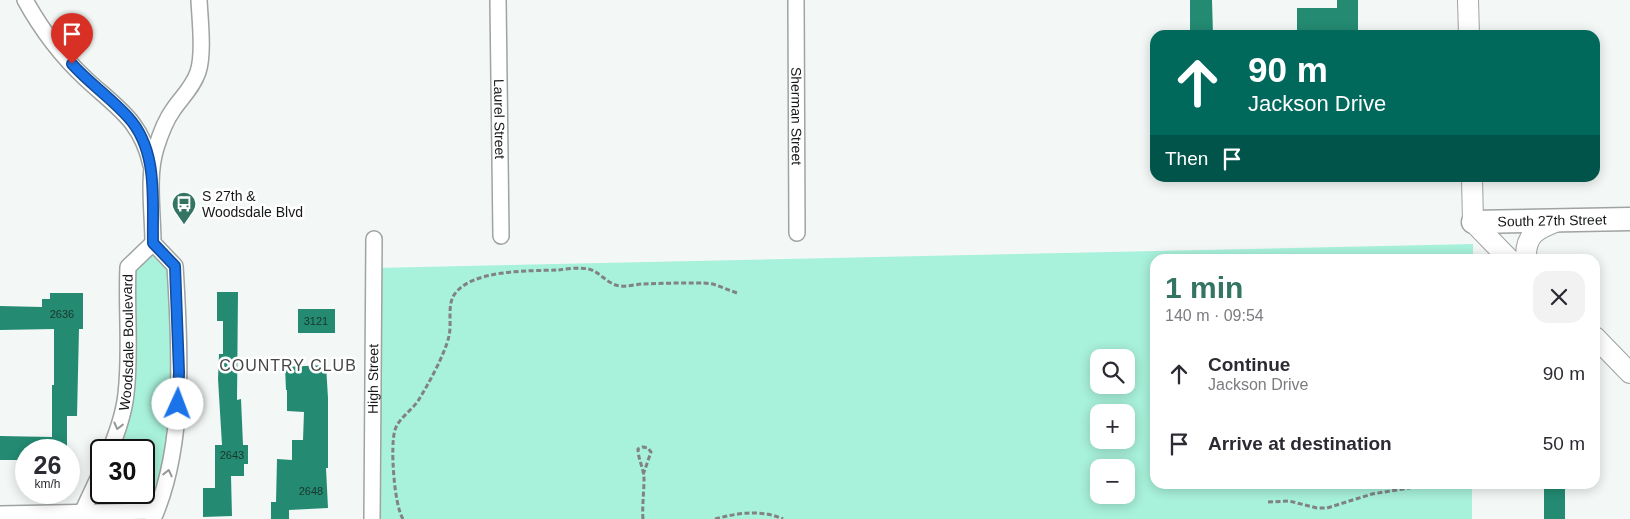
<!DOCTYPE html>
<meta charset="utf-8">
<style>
:root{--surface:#fff;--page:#f2f2f3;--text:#2b2b33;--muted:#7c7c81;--accent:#347463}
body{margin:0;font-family:Helvetica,sans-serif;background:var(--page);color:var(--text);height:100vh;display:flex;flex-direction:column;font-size:19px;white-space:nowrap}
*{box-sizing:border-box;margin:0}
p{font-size:16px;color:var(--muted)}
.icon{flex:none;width:28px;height:28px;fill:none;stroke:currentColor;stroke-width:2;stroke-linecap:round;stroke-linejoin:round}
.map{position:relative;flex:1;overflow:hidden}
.details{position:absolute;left:1150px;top:254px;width:450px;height:235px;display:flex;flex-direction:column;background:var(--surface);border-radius:15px;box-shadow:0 2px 12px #0003}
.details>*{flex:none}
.banner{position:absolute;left:1150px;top:30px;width:450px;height:152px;border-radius:15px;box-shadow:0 2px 12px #0003;background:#00695c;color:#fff;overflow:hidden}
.buttons{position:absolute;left:1090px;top:349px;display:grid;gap:10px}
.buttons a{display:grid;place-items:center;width:45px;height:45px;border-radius:10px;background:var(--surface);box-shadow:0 2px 12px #0003;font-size:25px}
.speed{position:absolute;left:15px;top:439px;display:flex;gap:10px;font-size:25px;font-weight:700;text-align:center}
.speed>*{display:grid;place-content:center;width:65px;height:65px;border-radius:50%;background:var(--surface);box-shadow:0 2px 12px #0003;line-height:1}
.speed small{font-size:12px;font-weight:400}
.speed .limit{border:2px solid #111;border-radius:8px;background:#fff;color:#111}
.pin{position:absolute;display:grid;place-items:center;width:42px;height:42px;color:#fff;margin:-51px -21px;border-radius:50% 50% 50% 0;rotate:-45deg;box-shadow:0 0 5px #0007}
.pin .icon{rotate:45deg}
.me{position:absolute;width:55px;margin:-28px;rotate:2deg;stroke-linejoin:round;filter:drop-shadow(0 0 4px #0008)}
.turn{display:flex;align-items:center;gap:18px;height:105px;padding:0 15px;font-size:22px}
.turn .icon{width:65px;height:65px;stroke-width:2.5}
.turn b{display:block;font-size:35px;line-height:42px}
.then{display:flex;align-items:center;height:48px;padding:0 15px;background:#0003;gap:10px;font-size:19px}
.round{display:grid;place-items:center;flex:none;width:52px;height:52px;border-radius:15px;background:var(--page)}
.headline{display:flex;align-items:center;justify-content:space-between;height:85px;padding:0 15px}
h1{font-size:30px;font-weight:700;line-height:38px;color:var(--accent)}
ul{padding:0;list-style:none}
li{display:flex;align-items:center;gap:15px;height:70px;padding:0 15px}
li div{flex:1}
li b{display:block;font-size:19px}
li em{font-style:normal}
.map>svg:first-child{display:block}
.green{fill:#a8f1da;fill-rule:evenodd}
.building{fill:#248b72}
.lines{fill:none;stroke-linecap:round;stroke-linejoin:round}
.minor-casing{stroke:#9fa3a2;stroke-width:18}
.tertiary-casing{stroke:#9fa3a2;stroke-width:22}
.secondary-casing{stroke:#9fa3a2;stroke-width:25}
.path{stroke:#808382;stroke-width:3;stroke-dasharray:5 2.5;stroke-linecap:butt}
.minor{stroke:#fff;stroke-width:15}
.tertiary{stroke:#fff;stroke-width:20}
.secondary{stroke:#fff;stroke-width:22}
.oneway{stroke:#979797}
.route-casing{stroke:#114b97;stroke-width:12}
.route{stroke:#1a73e8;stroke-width:9}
.labels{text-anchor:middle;stroke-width:5;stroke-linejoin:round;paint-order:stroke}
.number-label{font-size:11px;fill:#1a352e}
.street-label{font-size:14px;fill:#171818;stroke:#fff}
.poi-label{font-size:14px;fill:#171818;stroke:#fff;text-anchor:start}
.quarter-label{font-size:16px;letter-spacing:1px;fill:#444746;stroke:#fff}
</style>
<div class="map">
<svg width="1630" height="519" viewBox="0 0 1630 519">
<rect width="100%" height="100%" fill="#f3f8f6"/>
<g class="green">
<path d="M153,243l21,22 3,139 -24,115h-74l22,-47v20h43v-42h-34l6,-15 12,-168z"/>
<path d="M1473,244v15h-318v225h317v35h-1100l2,-251zM1099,358h27v27h-27zM1099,412h27v28h-27zM1099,468h27v27h-27z"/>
</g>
<g class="building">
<path d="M1190,0h22l1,35h-23z"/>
<path d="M1337,0h21v35h-61v-27h40z"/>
<path d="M217,292h21l-1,108 4,-1 2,46h5v19h-4v12h-13l1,40 -29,1v-29h12v-43h7l-4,-66 1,-25h4v-33h-6z"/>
<path d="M50,293h33v36h-4l-2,87h-10v34h-41v2h-4l-1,8h-21v-24l52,1v-52h2v-56l-54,1v-24l42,1v-8h8z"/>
<rect x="298" y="309" width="37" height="24"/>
<path d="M326,365l2,33v70h-2l2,40 -39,2v9h-18v-17h5l1,-43 15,1v-20h11l1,-28 -17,-1v-21h-1l-1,-23z"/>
<rect x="1544" y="484" width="21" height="35"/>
</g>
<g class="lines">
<defs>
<g id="minor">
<path d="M25,0c16,29 36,56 61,79 31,29 55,41 65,86"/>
<path id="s1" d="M498,0l3,236"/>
<path id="s2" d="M796,0l1,233"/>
<path id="s3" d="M110,450c7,-17 14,-37 16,-56 5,-42 0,-84 2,-127l25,-24"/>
<path d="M0,514l156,-3"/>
<path d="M79,519l22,-47"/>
<path d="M153,519c33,-73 27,-174 22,-253l-22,-23c0,-29 -6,-67 3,-95 4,-13 9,-27 17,-38 9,-13 20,-23 25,-38 6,-18 2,-52 1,-72"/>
<path id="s4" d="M372,519l2,-280"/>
</g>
<g id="tertiary">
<path d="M1468,0l1,35"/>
<path d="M1472,178l1,44 36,37"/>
<path d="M1526,259c-1,-25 11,-30 32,-38"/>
<path d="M1595,337l35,36"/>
</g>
<g id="secondary">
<path id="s5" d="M1473,222l157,-3"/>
</g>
</defs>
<use href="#minor" class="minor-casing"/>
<use href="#tertiary" class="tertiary-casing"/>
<use href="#secondary" class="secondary-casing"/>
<g class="path">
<path d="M1268,502l21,-1 28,7h10l45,-14 37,-6 16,-4"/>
<path d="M403,519c-9,-14 -13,-74 -8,-89 3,-11 16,-19 23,-29 10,-16 27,-47 31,-65 3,-13 -2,-30 5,-41 17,-26 76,-24 104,-25 9,-1 21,-3 30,-1 12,2 19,16 33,17 7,1 15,-2 22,-2 20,-1 41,-1 61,-1l9,1 24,9"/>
<path d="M643,519c-1,-13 1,-26 1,-40 0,-10 -6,-20 -6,-30l5,-2 5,1 3,4 -8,23"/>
<path d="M715,519c23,-6 45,-10 68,0"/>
</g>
<use href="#minor" class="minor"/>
<use href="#tertiary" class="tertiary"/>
<use href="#secondary" class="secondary"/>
</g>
<defs><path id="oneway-chevron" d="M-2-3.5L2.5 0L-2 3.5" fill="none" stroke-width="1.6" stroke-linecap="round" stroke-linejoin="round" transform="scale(1.25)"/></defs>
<g class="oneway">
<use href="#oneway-chevron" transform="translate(118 426) rotate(104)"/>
<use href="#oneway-chevron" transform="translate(168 473) rotate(-77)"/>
</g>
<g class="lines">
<defs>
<path id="route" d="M72,64c17,19 39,34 56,53 31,34 24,84 25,126l22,23 4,106 -1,32"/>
</defs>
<use href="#route" class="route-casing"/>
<use href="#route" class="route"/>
</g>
<defs>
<symbol id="bus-pin" viewBox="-11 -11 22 30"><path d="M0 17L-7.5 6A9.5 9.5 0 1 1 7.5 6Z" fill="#347463" stroke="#fff"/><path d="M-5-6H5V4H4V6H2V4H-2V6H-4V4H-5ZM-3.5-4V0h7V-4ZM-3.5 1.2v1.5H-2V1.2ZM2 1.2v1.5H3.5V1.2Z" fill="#fff"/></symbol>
</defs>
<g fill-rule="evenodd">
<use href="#bus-pin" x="170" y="190" width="28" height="38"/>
</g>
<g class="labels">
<g class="number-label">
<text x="62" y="318">2636</text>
<text x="316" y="325">3121</text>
<text x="232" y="459">2643</text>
<text x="311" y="495">2648</text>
</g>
<g class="street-label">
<text dy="5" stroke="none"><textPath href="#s2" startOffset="116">Sherman Street</textPath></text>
<text dy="5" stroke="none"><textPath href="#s1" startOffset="119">Laurel Street</textPath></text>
<text dy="5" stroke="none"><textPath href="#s5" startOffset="79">South 27th Street</textPath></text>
<text dy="5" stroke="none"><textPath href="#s3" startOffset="110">Woodsdale Boulevard</textPath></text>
<text dy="5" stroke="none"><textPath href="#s4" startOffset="140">High Street</textPath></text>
</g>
<g class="poi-label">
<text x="202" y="201">S 27th &amp;<tspan x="202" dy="16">Woodsdale Blvd</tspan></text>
</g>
<g class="quarter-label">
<text x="288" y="371">COUNTRY CLUB</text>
</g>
</g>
</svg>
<div class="buttons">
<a><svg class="icon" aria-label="search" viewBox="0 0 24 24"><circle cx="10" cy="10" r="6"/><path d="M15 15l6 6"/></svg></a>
<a>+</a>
<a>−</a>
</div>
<div class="speed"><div>26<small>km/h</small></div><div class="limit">30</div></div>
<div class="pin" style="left:72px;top:64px;background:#d93025"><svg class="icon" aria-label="arrive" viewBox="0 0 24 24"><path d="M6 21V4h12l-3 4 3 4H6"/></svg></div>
<svg class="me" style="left:178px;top:404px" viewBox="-20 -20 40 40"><circle r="19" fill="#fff"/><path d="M0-13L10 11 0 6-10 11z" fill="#1a73e8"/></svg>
<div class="banner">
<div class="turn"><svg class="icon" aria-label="ahead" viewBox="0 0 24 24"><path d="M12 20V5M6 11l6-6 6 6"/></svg><div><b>90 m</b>Jackson Drive</div></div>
<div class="then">Then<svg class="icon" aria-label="arrive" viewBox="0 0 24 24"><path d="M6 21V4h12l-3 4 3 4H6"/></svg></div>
</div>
<section class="details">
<div class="headline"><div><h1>1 min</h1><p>140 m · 09:54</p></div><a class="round"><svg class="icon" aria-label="close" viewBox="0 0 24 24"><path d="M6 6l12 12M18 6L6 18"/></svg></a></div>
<ul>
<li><svg class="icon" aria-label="ahead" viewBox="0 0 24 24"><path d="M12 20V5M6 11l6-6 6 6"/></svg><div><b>Continue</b><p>Jackson Drive</p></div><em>90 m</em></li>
<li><svg class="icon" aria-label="arrive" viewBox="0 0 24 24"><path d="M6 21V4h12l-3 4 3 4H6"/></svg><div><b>Arrive at destination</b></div><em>50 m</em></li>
</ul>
</section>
</div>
